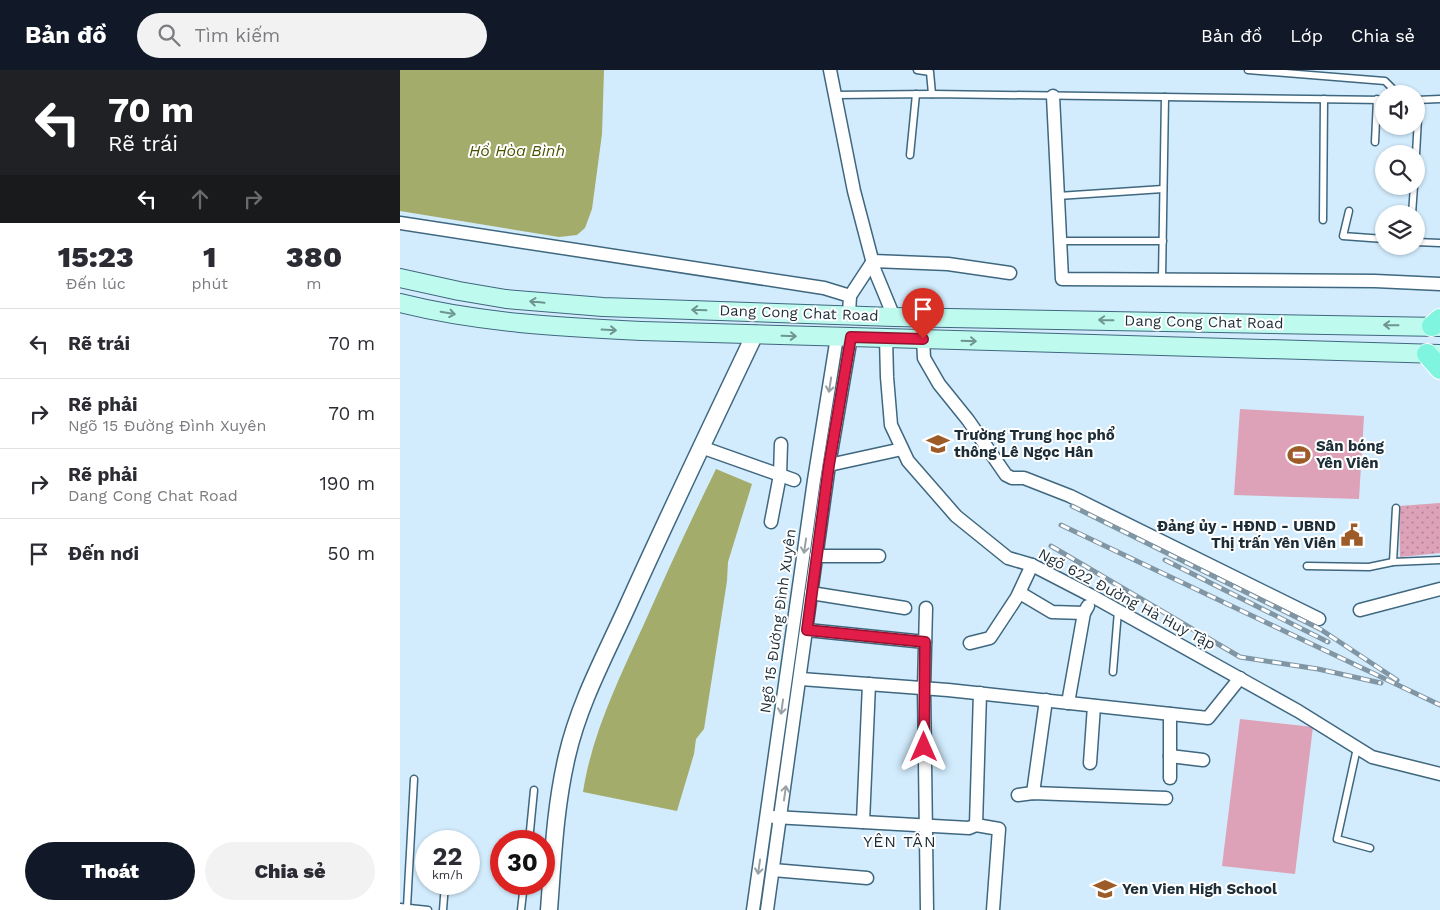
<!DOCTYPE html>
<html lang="vi">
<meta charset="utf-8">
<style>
:root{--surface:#fff;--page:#f2f2f3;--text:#2b2b33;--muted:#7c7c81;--line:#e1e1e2;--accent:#111827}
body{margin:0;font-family:"Work Sans",sans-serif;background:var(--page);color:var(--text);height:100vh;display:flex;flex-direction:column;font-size:19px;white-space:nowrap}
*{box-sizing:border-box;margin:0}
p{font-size:16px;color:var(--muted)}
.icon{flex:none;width:28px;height:28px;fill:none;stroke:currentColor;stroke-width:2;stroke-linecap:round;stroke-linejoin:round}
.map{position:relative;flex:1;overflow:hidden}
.sheet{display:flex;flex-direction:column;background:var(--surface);width:400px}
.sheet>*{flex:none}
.hud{background:#202124;color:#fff;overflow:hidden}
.buttons{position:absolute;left:975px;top:15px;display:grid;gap:10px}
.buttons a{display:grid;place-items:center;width:50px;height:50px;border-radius:50%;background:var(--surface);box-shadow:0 1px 4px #0004;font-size:25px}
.speed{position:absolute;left:15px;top:760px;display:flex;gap:10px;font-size:25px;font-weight:700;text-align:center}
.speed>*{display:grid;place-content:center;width:65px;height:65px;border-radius:50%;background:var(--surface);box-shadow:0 1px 4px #0004;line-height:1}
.speed small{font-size:12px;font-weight:400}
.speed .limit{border:8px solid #d22;background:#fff;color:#111}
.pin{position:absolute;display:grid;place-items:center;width:42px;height:42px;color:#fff;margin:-51px -21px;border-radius:50% 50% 50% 0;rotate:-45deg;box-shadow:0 0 5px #0007}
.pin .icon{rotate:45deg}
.me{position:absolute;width:55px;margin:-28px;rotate:0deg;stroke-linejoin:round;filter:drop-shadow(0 0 4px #0008)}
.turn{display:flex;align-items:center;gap:18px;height:105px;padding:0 25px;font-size:22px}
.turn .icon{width:65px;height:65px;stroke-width:2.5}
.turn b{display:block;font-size:35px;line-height:42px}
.lanes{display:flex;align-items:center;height:48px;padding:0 25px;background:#0003;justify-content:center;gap:25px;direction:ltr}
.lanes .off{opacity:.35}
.eta{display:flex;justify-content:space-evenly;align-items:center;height:85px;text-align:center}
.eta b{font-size:30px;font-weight:800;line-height:35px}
.cta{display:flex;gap:10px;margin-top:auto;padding:10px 25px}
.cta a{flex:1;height:58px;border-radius:30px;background:var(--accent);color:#fff;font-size:20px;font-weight:800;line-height:58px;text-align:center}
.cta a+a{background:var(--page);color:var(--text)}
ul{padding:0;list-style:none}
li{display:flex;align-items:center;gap:15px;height:70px;padding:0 25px;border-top:1px solid var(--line)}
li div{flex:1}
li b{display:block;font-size:19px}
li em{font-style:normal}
header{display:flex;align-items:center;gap:30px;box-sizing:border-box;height:70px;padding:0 25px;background:var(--accent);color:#fff}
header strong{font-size:24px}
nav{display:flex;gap:28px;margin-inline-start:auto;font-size:18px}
.search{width:350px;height:45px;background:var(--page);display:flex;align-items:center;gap:12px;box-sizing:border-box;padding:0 18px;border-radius:28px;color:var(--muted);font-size:19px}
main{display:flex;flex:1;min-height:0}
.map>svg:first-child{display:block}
.park{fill:url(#park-dots)}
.pitch{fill:#dda2b7}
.water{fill:#a3ac6b}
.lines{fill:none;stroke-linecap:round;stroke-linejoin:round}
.service-casing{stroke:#3f677f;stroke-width:9}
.minor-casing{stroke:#3f677f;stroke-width:15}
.tertiary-casing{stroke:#3f677f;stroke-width:19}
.secondary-casing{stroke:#3f677f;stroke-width:20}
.primary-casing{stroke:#fff;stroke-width:22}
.service{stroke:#fff;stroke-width:6}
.minor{stroke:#fff;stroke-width:12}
.tertiary{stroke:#fff;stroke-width:16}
.secondary{stroke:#bffaee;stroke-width:18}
.primary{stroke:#7ff4de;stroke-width:20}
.rail-casing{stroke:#8096a4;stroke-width:5}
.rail{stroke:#fff;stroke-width:3;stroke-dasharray:9;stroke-linecap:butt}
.oneway{stroke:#6e9494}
.oneway2{stroke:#99a1a6}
.route-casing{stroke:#92132f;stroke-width:12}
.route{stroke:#e11d48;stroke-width:9}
.labels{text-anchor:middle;stroke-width:4;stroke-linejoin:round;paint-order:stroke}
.street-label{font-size:15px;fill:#1d2e39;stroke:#fff}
.poi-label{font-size:15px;font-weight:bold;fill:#1d2e39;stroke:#fff;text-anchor:start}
.water-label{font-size:16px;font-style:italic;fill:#4c5303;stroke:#fff}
.neighbourhood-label{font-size:16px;letter-spacing:1px;fill:#1d2e39;stroke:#fff}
</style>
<header>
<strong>Bản đồ</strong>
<div class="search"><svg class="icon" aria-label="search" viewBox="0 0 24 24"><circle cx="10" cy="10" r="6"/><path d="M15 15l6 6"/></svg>Tìm kiếm</div>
<nav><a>Bản đồ</a><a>Lớp</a><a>Chia sẻ</a></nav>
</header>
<main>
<section class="sheet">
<div class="hud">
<div class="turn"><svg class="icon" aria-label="left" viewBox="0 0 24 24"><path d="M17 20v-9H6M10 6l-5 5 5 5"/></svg><div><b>70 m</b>Rẽ trái</div></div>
<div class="lanes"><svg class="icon" aria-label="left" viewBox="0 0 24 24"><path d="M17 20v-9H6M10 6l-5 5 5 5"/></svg><svg class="icon off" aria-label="ahead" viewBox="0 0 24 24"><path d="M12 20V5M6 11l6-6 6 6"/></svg><svg class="icon off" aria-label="right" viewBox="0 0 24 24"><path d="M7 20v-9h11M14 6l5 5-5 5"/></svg></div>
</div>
<div class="eta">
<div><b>15:23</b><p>Đến lúc</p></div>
<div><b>1</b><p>phút</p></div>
<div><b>380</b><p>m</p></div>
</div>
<ul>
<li><svg class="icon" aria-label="left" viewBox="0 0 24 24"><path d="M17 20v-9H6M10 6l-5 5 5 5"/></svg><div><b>Rẽ trái</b></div><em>70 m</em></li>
<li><svg class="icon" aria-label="right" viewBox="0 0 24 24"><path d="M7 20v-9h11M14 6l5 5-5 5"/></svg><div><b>Rẽ phải</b><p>Ngõ 15 Đường Đình Xuyên</p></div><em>70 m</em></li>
<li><svg class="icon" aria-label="right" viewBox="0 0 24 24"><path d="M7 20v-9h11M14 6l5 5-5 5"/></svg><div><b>Rẽ phải</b><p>Dang Cong Chat Road</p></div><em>190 m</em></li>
<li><svg class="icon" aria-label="arrive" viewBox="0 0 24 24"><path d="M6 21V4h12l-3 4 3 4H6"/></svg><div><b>Đến nơi</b></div><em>50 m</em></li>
</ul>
<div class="cta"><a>Thoát</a><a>Chia sẻ</a></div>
</section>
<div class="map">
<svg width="1040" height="840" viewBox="0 0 1040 840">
<defs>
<pattern id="park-dots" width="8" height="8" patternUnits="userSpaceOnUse" patternTransform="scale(1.25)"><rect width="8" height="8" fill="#dda2b7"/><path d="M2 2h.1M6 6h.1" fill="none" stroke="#b38496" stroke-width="1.8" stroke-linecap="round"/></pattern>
</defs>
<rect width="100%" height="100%" fill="#d2ecfd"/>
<path class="park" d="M1040,433v50l-40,4 -1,-51z"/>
<g class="pitch">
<path d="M840,339l124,7 -5,83 -125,-4z"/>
<path d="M840,649l73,8 -18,147 -73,-8z"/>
</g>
<g class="water">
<path d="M0,0h204l-2,64 -10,75 -7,19 -8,7 -18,2 -159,-26z"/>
<path d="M316,399l36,15 -24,78 -1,19 -23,148 -8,10 -2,15 -17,57 -94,-19c9,-59 36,-113 61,-168 23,-52 47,-104 72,-155z"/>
</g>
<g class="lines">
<defs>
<g id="service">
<path d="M517,0l13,2 2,22"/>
<path d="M848,0l137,11 13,13"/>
<path d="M435,25l97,-1 452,6"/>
<path d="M1016,30l24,-1"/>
<path d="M975,72l2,-43"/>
<path d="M1016,84l3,-54"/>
<path d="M510,85l6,-61"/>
<path d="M658,126l105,-7"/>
<path d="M949,141l-6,25 41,3"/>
<path d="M1012,144l2,-28"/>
<path d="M923,150l1,-121"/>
<path d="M660,171h103"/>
<path d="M1016,172l24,1"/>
<path d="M762,208l3,-181"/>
<path d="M993,492l3,-54"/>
<path d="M907,496l62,1 24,-5 47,-2"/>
<path d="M713,602l5,-61"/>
<path d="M957,678l-20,91 33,9"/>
<path d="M129,771l5,-51"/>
<path d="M0,837l28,3"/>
<path d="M7,837l7,-128"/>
<path d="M43,840l2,-26"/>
<path d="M121,840l3,-26"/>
</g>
<g id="minor">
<path d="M430,0l24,121 21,80 19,46"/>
<path d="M653,26l9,183 313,2 65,3"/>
<path d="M0,153l424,65 26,8 -1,18"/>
<path d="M450,226l23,-35 75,3 62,9"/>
<path d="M486,268l1,39 4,48 17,36 48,55 52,42 24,7 60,31 206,115 74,46 68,17"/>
<path d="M523,269l1,19 15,26 29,36 38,55 6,3h12l46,18 249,123"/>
<path d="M301,377l93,33"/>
<path d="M429,395l73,-16"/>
<path d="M371,452l9,-47 1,-31"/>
<path d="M416,486h63"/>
<path d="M411,523l94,15"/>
<path d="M620,523l32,19 32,1 4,-7"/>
<path d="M526,538l-2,80 3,222"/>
<path d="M960,540l80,-21"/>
<path d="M407,560l118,12"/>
<path d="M570,573l20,-5 27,-41 15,-32"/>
<path d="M401,609l147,11 260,28 32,-40"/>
<path d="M668,633l16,-90"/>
<path d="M770,686l33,4"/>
<path d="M690,693l4,-57"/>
<path d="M770,708v-64"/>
<path d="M633,723l13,-93"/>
<path d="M618,725l15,-2 133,5"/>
<path d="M374,747l195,11 7,-3 23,4 -6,81"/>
<path d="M463,752l6,-138"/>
<path d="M576,755l4,-132"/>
<path d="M373,800l94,8"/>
<path d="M353,840l61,-430 23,-143"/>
<path d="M367,840l62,-445 22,-128"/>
</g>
<path id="tertiary" d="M149,840c4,-52 6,-103 18,-154 12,-53 39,-102 61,-151 41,-91 84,-181 127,-271"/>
<g id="secondary">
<path d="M0,208l59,13 47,8 97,8 291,10 546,10"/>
<path d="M0,233c79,20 161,24 242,28l798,23"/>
</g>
<g id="primary">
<path d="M1032,256l8,-7"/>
<path d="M1027,284l13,15"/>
</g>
</defs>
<use href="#service" class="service-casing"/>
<use href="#minor" class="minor-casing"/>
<use href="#tertiary" class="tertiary-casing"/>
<use href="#secondary" class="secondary-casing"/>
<use href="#primary" class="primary-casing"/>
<use href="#service" class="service"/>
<use href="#minor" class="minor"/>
<use href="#tertiary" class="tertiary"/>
<use href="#secondary" class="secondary"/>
<use href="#primary" class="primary"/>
<defs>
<g id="rail">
<path d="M672,436l248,123 77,51"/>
<path d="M661,455l379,180"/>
<path d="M651,476l189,111 78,12 63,14"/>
<path d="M765,490l163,82"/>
</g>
</defs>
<use href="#rail" class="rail-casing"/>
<use href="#rail" class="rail"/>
</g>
<defs><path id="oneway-shaft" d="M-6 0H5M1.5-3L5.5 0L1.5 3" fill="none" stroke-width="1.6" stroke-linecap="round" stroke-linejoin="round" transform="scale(1.25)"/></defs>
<g class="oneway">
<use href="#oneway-shaft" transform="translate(137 232) rotate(-174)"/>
<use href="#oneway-shaft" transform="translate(299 240) rotate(-178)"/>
<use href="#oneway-shaft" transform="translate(48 243) rotate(10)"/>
<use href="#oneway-shaft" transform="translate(706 250) rotate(-179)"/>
<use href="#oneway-shaft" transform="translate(991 255) rotate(-179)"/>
<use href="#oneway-shaft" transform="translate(209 260) rotate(3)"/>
<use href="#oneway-shaft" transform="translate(389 266) rotate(2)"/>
<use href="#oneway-shaft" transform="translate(569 271) rotate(2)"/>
</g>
<g class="oneway2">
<use href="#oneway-shaft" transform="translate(430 315) rotate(99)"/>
<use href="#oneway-shaft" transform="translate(405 476) rotate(98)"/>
<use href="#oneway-shaft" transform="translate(382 637) rotate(98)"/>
<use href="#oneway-shaft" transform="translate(385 723) rotate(-82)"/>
<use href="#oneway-shaft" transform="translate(359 797) rotate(98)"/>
</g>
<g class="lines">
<defs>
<path id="route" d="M523,269l-72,-2 -22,128 -22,165 118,12 -1,105"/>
</defs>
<use href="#route" class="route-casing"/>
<use href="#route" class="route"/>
</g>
<defs>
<symbol id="school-bare" viewBox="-9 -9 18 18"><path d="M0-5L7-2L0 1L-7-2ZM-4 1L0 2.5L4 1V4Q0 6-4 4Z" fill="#9d5b28" stroke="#fff" stroke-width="2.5" paint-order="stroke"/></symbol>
<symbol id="stadium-bare" viewBox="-9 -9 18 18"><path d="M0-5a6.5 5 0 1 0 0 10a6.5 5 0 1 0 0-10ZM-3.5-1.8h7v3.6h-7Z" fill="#9d5b28" stroke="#fff" stroke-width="2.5" paint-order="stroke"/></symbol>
<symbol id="civic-bare" viewBox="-9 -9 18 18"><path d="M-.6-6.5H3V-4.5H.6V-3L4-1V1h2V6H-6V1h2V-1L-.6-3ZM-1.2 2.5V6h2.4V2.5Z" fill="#9d5b28" stroke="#fff" stroke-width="2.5" paint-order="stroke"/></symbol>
</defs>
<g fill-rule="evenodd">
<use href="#school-bare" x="522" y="358" width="32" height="32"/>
<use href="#stadium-bare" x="883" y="369" width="32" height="32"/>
<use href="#civic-bare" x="936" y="449" width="32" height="32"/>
<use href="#school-bare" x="689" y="803" width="32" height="32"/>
</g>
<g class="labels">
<g class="street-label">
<text transform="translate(399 243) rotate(2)" y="5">Dang Cong Chat Road</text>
<text transform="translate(804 252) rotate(1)" y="5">Dang Cong Chat Road</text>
<text transform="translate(727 529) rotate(28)" y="5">Ngõ 622 Đường Hà Huy Tập</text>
<text transform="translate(378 551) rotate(-82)" y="5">Ngõ 15 Đường Đình Xuyên</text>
</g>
<g class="poi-label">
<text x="554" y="370">Trường Trung học phổ<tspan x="554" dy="17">thông Lê Ngọc Hân</tspan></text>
<text x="916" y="381">Sân bóng<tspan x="916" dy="17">Yên Viên</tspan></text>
<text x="936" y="461" text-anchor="end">Đảng ủy - HĐND - UBND<tspan x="936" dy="17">Thị trấn Yên Viên</tspan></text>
<text x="722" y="824">Yen Vien High School</text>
</g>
<g class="water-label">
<text x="117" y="86">Hồ Hòa Bình</text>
</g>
<g class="neighbourhood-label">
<text x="500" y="777">YÊN TÂN</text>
</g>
</g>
</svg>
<div class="buttons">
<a><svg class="icon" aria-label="sound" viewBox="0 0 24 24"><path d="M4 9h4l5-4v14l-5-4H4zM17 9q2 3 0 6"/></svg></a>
<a><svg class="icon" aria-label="search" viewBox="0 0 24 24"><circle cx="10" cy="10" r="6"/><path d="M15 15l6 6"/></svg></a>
<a><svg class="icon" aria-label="layers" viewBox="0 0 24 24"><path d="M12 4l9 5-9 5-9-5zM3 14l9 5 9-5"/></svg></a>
</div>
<div class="speed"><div>22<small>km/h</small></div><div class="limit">30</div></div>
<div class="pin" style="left:523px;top:269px;background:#d93025"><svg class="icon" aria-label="arrive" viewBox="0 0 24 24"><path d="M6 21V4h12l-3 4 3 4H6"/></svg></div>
<svg class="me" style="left:524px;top:677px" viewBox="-20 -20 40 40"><path d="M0-17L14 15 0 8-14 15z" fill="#e11d48" stroke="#fff" stroke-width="4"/></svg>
</div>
</main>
